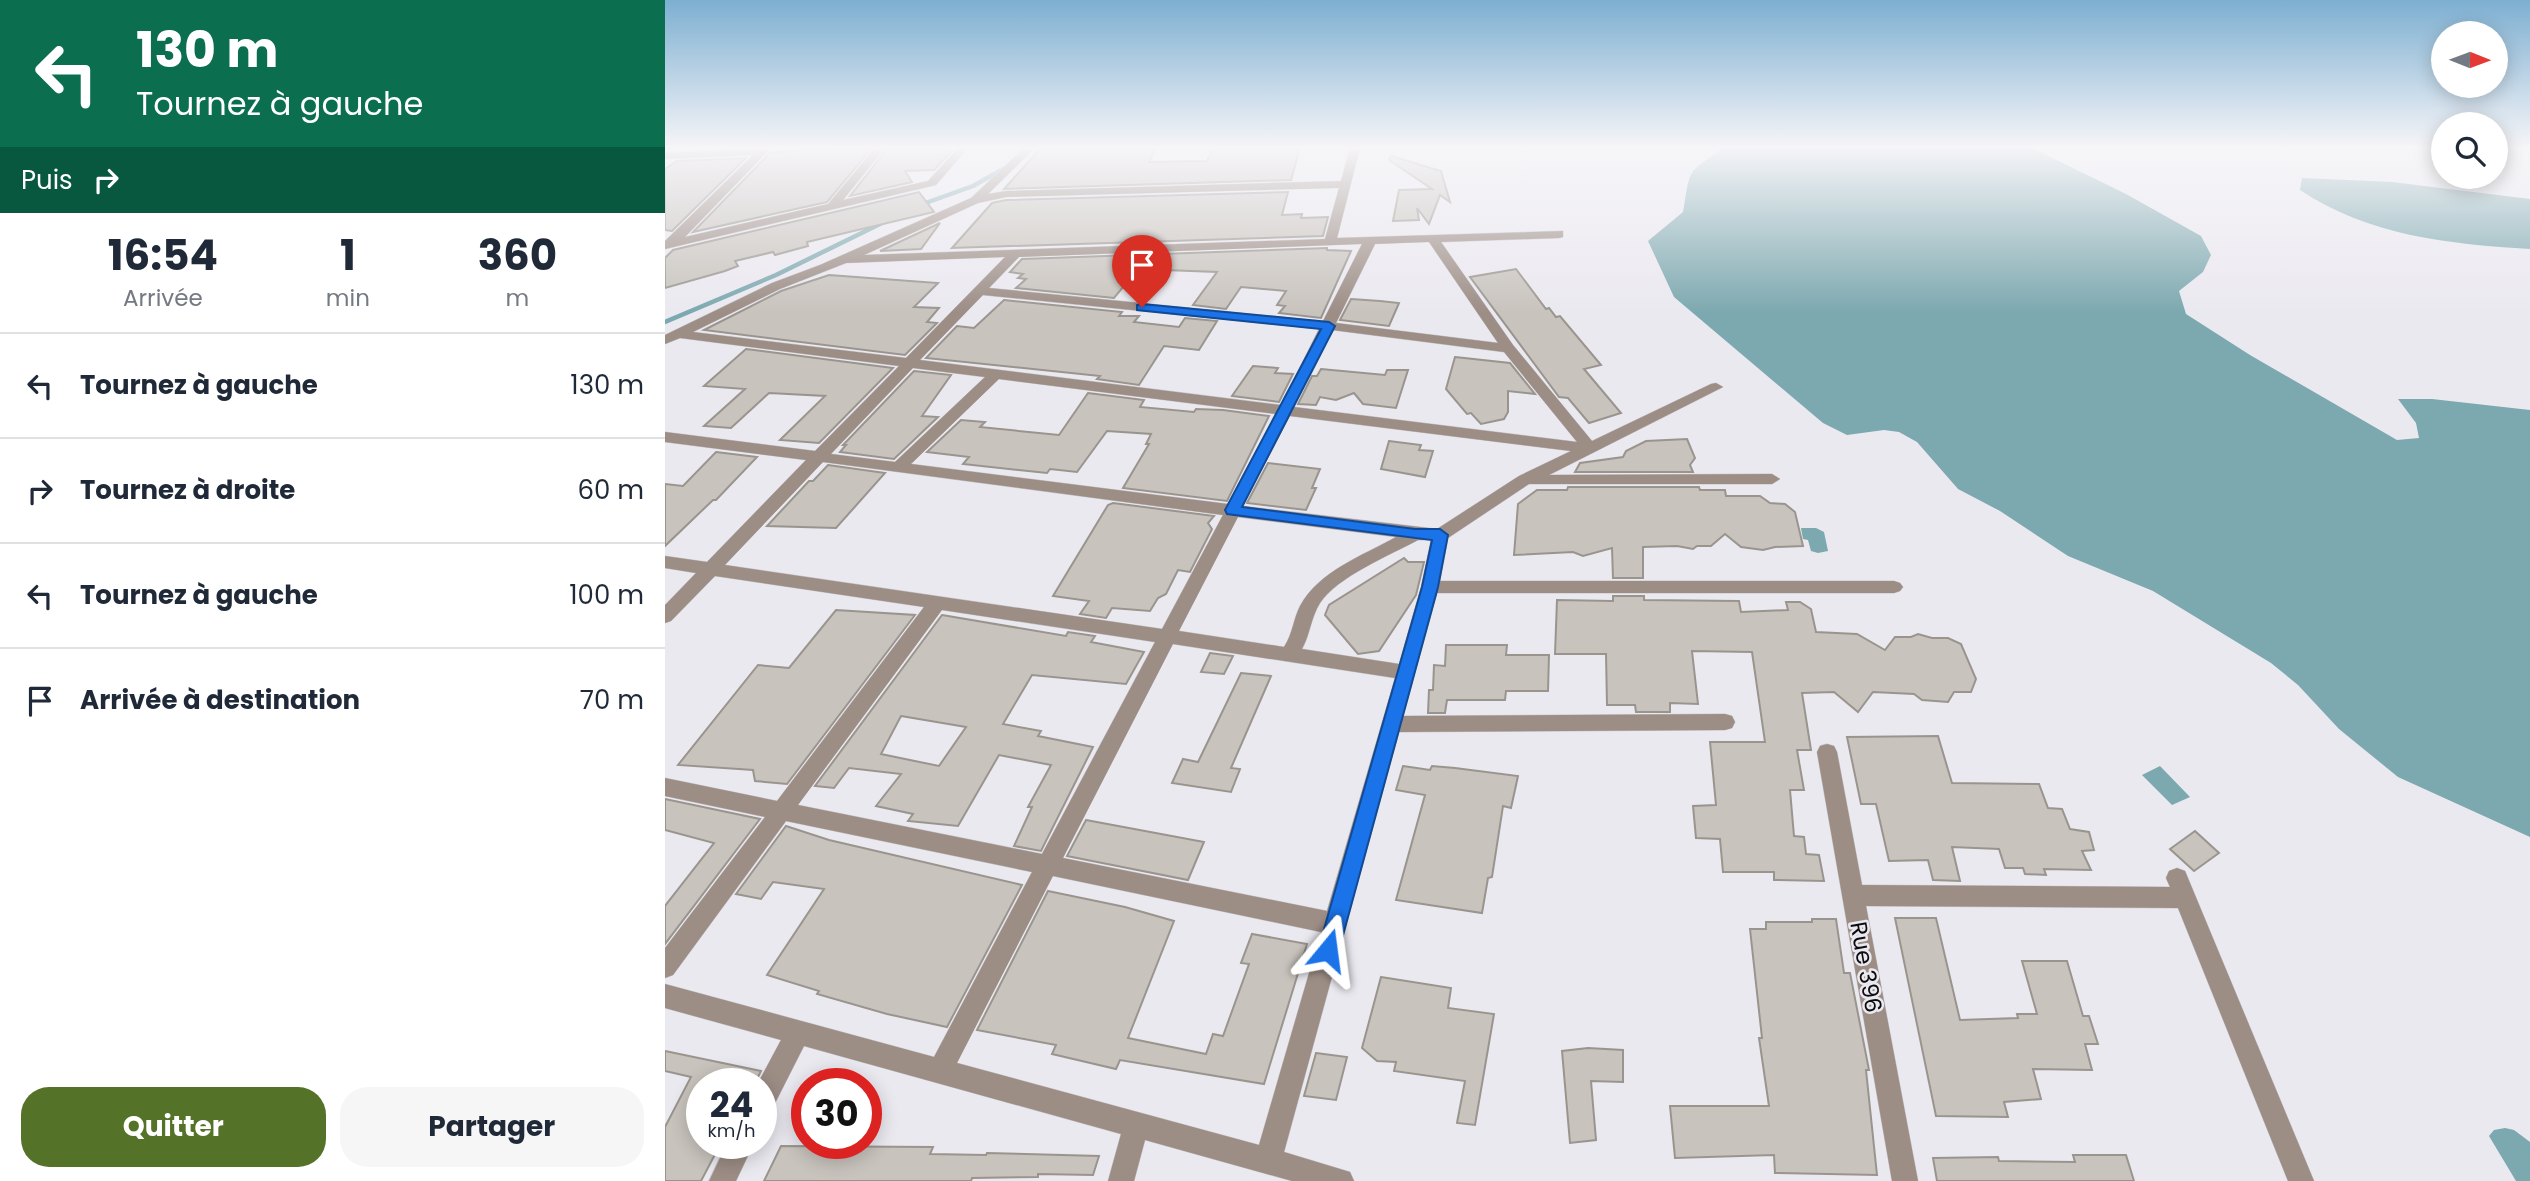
<!DOCTYPE html>
<html lang="fr">
<meta charset="utf-8">
<style>
:root{--surface:#fff;--page:#f6f6f7;--text:#1f2937;--muted:#747a83;--line:#e0e1e3;--accent:#557328}
body{margin:0;font-family:Poppins,sans-serif;background:var(--page);color:var(--text);height:100vh;display:flex;flex-direction:column;font-size:26px;white-space:nowrap}
*{box-sizing:border-box;margin:0}
p{font-size:23px;color:var(--muted)}
.icon{flex:none;width:38px;height:38px;fill:none;stroke:currentColor;stroke-width:2;stroke-linecap:round;stroke-linejoin:round}
.map{position:relative;flex:1;overflow:hidden}
.side{display:flex;flex-direction:column;background:var(--surface);width:665px}
.side>*{flex:none}
.guide{background:#0b6e4f;color:#fff;overflow:hidden}
.needle{width:46px;rotate:91deg}
.tools{position:absolute;left:1766px;top:21px;display:grid;gap:14px}
.tools a{display:grid;place-items:center;width:77px;height:77px;border-radius:50%;background:var(--surface);box-shadow:0 4px 18px #0003;font-size:35px}
.speed{position:absolute;left:21px;top:1068px;display:flex;gap:14px;font-size:35px;font-weight:700;text-align:center}
.speed>*{display:grid;place-content:center;width:91px;height:91px;border-radius:50%;background:var(--surface);box-shadow:0 4px 18px #0003;line-height:1}
.speed small{font-size:18px;font-weight:400}
.speed .limit{border:10px solid #d22;background:#fff;color:#111}
.pin{position:absolute;display:grid;place-items:center;width:60px;height:60px;color:#fff;margin:-72px -30px;border-radius:50% 50% 50% 0;rotate:-45deg;box-shadow:0 0 7px #0007}
.pin .icon{rotate:45deg}
.me{position:absolute;width:77px;margin:-38px;rotate:16deg;stroke-linejoin:round;filter:drop-shadow(0 0 5px #0008)}
.turn{display:flex;align-items:center;gap:24px;height:147px;padding:0 21px;font-size:32px}
.turn .icon{width:91px;height:91px;stroke-width:2.5}
.turn b{display:block;font-size:49px;line-height:60px}
.then{display:flex;align-items:center;height:66px;padding:0 21px;background:#0003;gap:14px;font-size:26px}
.eta{display:flex;justify-content:space-evenly;align-items:center;height:119px;text-align:center}
.eta b{font-size:42px;font-weight:700;line-height:49px}
.button{display:flex;gap:14px;margin-top:auto;padding:14px 21px}
.button a{flex:1;height:80px;border-radius:28px;background:var(--accent);color:#fff;font-size:28px;font-weight:700;line-height:80px;text-align:center}
.button a+a{background:var(--page);color:var(--text)}
ul{padding:0;list-style:none}
li{display:flex;align-items:center;gap:21px;height:105px;padding:0 21px;border-top:2px solid var(--line)}
li div{flex:1}
li b{display:block;font-size:26px}
li em{font-style:normal}
main{display:flex;flex:1;min-height:0}
.map>svg:first-child{display:block}
.water{fill:#7ca8af}
.lines{fill:none;stroke-linecap:round;stroke-linejoin:round}
.stream{stroke:#7ca8af;stroke-width:4.5}
.building{fill:#c8c3bd;stroke:#99958e;stroke-width:2;fill-rule:evenodd}
.minor-casing{stroke:#c7c5cc;stroke-width:1}
.minor{fill:#9c8d85;fill-rule:evenodd}
.route{fill:#1a73e8;stroke:#114b97;stroke-width:2}
.labels{text-anchor:middle;stroke-width:5;stroke-linejoin:round;paint-order:stroke}
.near-street-label{font-size:23px;fill:#0c0b0d;stroke:#ebe9f0}
</style>
<main>
<section class="side">
<div class="guide">
<div class="turn"><svg class="icon" aria-label="left" viewBox="0 0 24 24"><path d="M17 20v-9H6M10 6l-5 5 5 5"/></svg><div><b>130 m</b>Tournez à gauche</div></div>
<div class="then">Puis<svg class="icon" aria-label="right" viewBox="0 0 24 24"><path d="M7 20v-9h11M14 6l5 5-5 5"/></svg></div>
</div>
<div class="eta">
<div><b>16:54</b><p>Arrivée</p></div>
<div><b>1</b><p>min</p></div>
<div><b>360</b><p>m</p></div>
</div>
<ul>
<li><svg class="icon" aria-label="left" viewBox="0 0 24 24"><path d="M17 20v-9H6M10 6l-5 5 5 5"/></svg><div><b>Tournez à gauche</b></div><em>130 m</em></li>
<li><svg class="icon" aria-label="right" viewBox="0 0 24 24"><path d="M7 20v-9h11M14 6l5 5-5 5"/></svg><div><b>Tournez à droite</b></div><em>60 m</em></li>
<li><svg class="icon" aria-label="left" viewBox="0 0 24 24"><path d="M17 20v-9H6M10 6l-5 5 5 5"/></svg><div><b>Tournez à gauche</b></div><em>100 m</em></li>
<li><svg class="icon" aria-label="arrive" viewBox="0 0 24 24"><path d="M6 21V4h12l-3 4 3 4H6"/></svg><div><b>Arrivée à destination</b></div><em>70 m</em></li>
</ul>
<div class="button"><a>Quitter</a><a>Partager</a></div>
</section>
<div class="map">
<svg width="1865" height="1181" viewBox="0 0 1865 1181">
<rect width="100%" height="100%" fill="#ebe9f0"/>
<g class="water">
<path d="M1057,148h310l94,46 75,42 10,19 -8,17 -24,19 7,23 64,41 147,85 22,-2 -3,-15 -18,-24h34l98,11v427l-132,-60 -59,-48 -41,-44 -27,-22 -118,-72 -85,-35 -68,-45 -42,-22 -41,-47 -18,-10 -15,-2 -37,5 -24,-12 -149,-126 -26,-56 35,-29c3,-12 3,-34 12,-43 8,-8 19,-13 27,-21z"/>
<path d="M1637,178l90,4 138,17v50c-81,-5 -161,-13 -230,-59z"/>
<path d="M1136,528h15l8,4 4,19 -10,2 -7,-2 -3,-11 -5,-1z"/>
<path d="M1495,766l30,31 -18,8 -30,-30z"/>
<path d="M1840,1128l9,2 16,12v39h-14l-27,-45 5,-6z"/>
</g>
<g class="lines">
<g class="stream">
<path d="M255,205l53,-19 32,-18"/>
<path d="M0,322l111,-47 108,-53"/>
</g>
</g>
<g class="building">
<path d="M164,148h43l-45,54 -134,30 77,-79z"/>
<path d="M223,148h67l-21,22 -29,1 7,11 -62,14z"/>
<path d="M491,148l-7,14 58,-1 6,-13h87l-9,32 -287,9 35,-39z"/>
<path d="M726,156l50,15 9,31 -10,-7 -11,29 -12,-16 2,12 -26,1 6,-31 33,-1 -43,-29z"/>
<path d="M81,158l-74,73 -7,-1v-61l12,-8z"/>
<path d="M254,192l15,20 -127,30 1,4 -33,9 -2,-3 -38,9 3,5 -13,5 -60,17v-30l8,-8z"/>
<path d="M623,192l-6,23 20,-1 -1,4 27,-1 -5,19 -371,12 40,-45 14,-3z"/>
<path d="M275,223l-19,26 -41,2z"/>
<path d="M662,248v2l24,1 -30,67 -42,-5 6,-7 -8,-1 9,-14 -45,-4 -15,22 -33,-4 24,-33 -79,-3 -24,29 -98,-10 10,-9 -8,-1 5,-4 -13,-2 12,-13z"/>
<path d="M851,269l30,40 3,-1 7,9 4,-1 41,49 -17,4 37,44 -32,10 -21,-25 -9,-1 -89,-120z"/>
<path d="M164,275l109,8 -24,24 25,1 -12,14 10,1 -32,32 -201,-25 77,-39z"/>
<path d="M686,299l29,2 19,2 -10,23 -49,-6z"/>
<path d="M339,300l118,12 -3,4h20l-5,6 45,5 6,-9 32,3 -18,29 -35,-4 -25,39 -42,-6 3,-3 -174,-18 31,-32 17,2z"/>
<path d="M81,349l147,19 -74,75 -39,-3 45,-44 -56,-3 -38,35 -27,-2 41,-37 -41,-3z"/>
<path d="M790,357l55,6 25,31 -27,-3v21l-4,7 -23,5 -10,-11 -4,1 -21,-25z"/>
<path d="M588,366l25,2 -3,5 18,1 -14,28 -47,-6z"/>
<path d="M656,369l64,6 2,-5h21l-12,38 -33,-4 -9,-11 -18,7 -16,-3 -4,8 -18,-1 14,-28h5z"/>
<path d="M249,371l37,4 -29,41 16,1 -44,42 -54,-7 6,-7h-3z"/>
<path d="M423,393l56,7 -4,7 54,5 2,-3 27,1 46,6 -42,85 -104,-13 26,-44h-3l5,-10 -44,-3 -30,41 -27,-3 -3,4 -84,-9 6,-7 -42,-5 34,-32 24,2 -5,5 79,8z"/>
<path d="M1022,439l8,19 -5,7 3,7h-118l5,-9 43,-6 3,-6 20,-10z"/>
<path d="M724,441l32,4 -2,5 14,1 -8,26 -44,-8z"/>
<path d="M51,452l41,5 -41,43h-3l-48,46v-62l18,2z"/>
<path d="M603,463l52,6 -8,19h4l-10,22 -59,-7z"/>
<path d="M163,465l57,8 -49,55 -69,-2 42,-45h4z"/>
<path d="M903,487h131l1,3h25l1,6h34l10,7 15,1 10,8 8,34 -28,1 -12,3 -22,-3 -16,-13 -14,12h-14l-4,3 -16,-3 -34,1v31h-30l-1,-30 -29,8 -10,-4 -59,3 4,-51 19,-14h30z"/>
<path d="M448,503l101,13 -6,7 4,6 -22,43 -12,-2 -12,24 -8,4 -8,13 -38,-3 -6,10 -26,-4 9,-13 -36,-5 55,-91z"/>
<path d="M739,558l4,4h16l-8,33 -37,56 -21,3 -33,-39 4,-10z"/>
<path d="M948,596h31v4l95,1 2,11 47,-2 -2,-8h14l11,7 5,23 41,2 28,16 10,-13h16l7,-3 14,4h16l13,6 15,35 -5,13h-17l-6,10 -26,-2 -8,-6 -41,-2 -15,20 -24,-20 -32,1 9,57h-14l7,40h-14l4,46 10,1 2,17 13,1 5,26 -50,-1v-8h-51l-3,-33 -24,-1 -3,-32 23,-1 -6,-63h55l-13,-90 -60,-1 6,53 -28,-1v9h-34l-1,-7h-28l-1,-51h-51l2,-54 56,1z"/>
<path d="M171,610l79,5 -128,169 -32,-3 -2,-11 -75,-5 80,-100 31,3z"/>
<path d="M277,615l124,21 2,-4 27,4 -4,6 53,10 -18,32 -94,-9 -29,49 38,7 -3,5 55,11 -52,104 -27,-5 18,-39h-4l23,-42 -52,-10 -41,71 -50,-5 5,-7 -37,-8 25,-32 -52,-6 -15,20 -19,-2zM236,716l65,11 -27,39 -58,-12z"/>
<path d="M781,645h61l-1,10h43l-1,36h-42l-1,9h-58l-2,13h-17l1,-23h4l1,-25 11,1z"/>
<path d="M545,653l23,3 -9,18 -23,-2z"/>
<path d="M576,673l30,3 -40,92 9,1 -9,23 -59,-9 11,-24 15,3z"/>
<path d="M1273,736l14,47 87,1 9,24 14,1 8,20 19,3 5,18 -12,1 9,19 -47,-1 2,6 -21,-1 -2,-6h-18l-6,-19 -47,-2 8,34 -27,-1 -5,-20 -39,1 -13,-57h-15l-14,-67z"/>
<path d="M738,766l27,4 2,-4 23,2 63,8 -7,32 -8,-2 -11,71 -4,1 -6,35 -86,-13 29,-105 -29,-5z"/>
<path d="M0,799l95,20 -95,125v-38l49,-63 -49,-13z"/>
<path d="M421,820l118,22 -16,38 -121,-24z"/>
<path d="M121,826l43,14 193,45 -75,142 -60,-13 -70,-20 2,-3 -52,-16 57,-86 -51,-7 -12,17 -25,-5z"/>
<path d="M1530,831l24,22 -25,18 -24,-22z"/>
<path d="M383,891l77,16 49,14 -46,117 78,16 7,-20 10,2 26,-72 -8,-1 11,-29 55,10 -43,140 -144,-24 -4,9 -64,-15 4,-9 -79,-15z"/>
<path d="M1230,918h41l24,102 58,-2 -1,-4h20l-15,-53h45l16,55h6l9,28h-13l7,26 -59,-1 8,30 -37,3 4,15 -72,-1z"/>
<path d="M1147,919h24l8,54h6l19,97h-3l11,105 -102,-2 -1,-18 -99,3 -5,-52h99l-10,-68h3l-12,-109h16v-7h46z"/>
<path d="M716,977l70,11 -3,20 46,6 -19,111 -18,-2 8,-42 -71,-10 2,-9 -19,-1 -15,-13z"/>
<path d="M923,1048l35,2v32l-32,-1 5,59 -26,3 -8,-92z"/>
<path d="M0,1051l96,20 -6,12h-53v60h19l-20,38h-36v-54l26,-50 -26,-6z"/>
<path d="M651,1053l31,4 -11,43 -32,-4z"/>
<path d="M116,1146l152,1 -3,7 56,1 1,-2 112,3 -6,19 -55,-1v3l-66,1 -1,3h-207z"/>
<path d="M1408,1155h53l8,26h-197l-4,-23 65,-1 1,4 76,1z"/>
</g>
<g class="lines">
<defs>
<g id="minor">
<path d="M106,148l-86,89 143,-33 47,-56h10l-42,52 85,-19 30,-33h10l-32,37 -271,64v-8l88,-86 -88,4v-6z"/>
<path d="M359,148h11l-47,46 18,-3 335,-10 9,-33h10l-23,90 226,-7v6l-4,1 -118,4 72,103 79,96 119,-57 5,-1 7,4 -174,88 223,-1 8,5 -8,5h-243l-81,54 -8,43h454l6,2 3,4 -3,4 -6,2h-457l-34,123 322,-2 7,2 3,6 -3,6 -7,2 -326,2 -115,420 66,20 4,9h-62l-147,-41 -11,41h-26l13,-47 -317,-88 -34,67 -9,4v-34h-3l23,-43 -116,-32v-24l269,73 98,-185 -246,-51 -113,154 -8,3v-30l100,-131 -100,-21v-18l112,23 147,-194 -209,-31 -44,45 -6,2v-18l31,-32 -31,-5v-12l42,6 99,-102 -141,-18v-10l150,19 84,-85 -219,-28 -15,6v-9l107,-52 48,-18 151,-67zM674,188l-14,51 -461,16 114,-52 28,-6zM764,242l69,101 -162,-20 39,-79zM697,244l-39,77 -334,-33 30,-31zM340,257l-99,101 -213,-26 87,-43 66,-26zM318,295l336,34 -38,76 -361,-45zM667,330l172,22 73,90 -283,-35zM248,368l72,9 -90,85 -64,-8zM334,379l277,35 -48,90 -317,-40zM625,416l281,35 -52,25 -82,53 -194,-23zM158,462l400,53 -61,114 -437,-64zM573,517l158,20c-34,19 -77,34 -96,69 -7,14 -7,27 -16,41l-105,-16zM753,540h13l-10,47 -22,77 -97,-15c8,-14 9,-32 18,-46 17,-26 70,-48 98,-63zM277,610l213,32 -113,212 -244,-49zM508,644l222,34 -68,233 -264,-53zM388,876l268,56 -62,213 -302,-82z"/>
<path d="M1162,744l7,2 3,6 25,133 308,2 -4,-9 3,-7 8,-3 8,3 129,310h-26l-110,-273 -312,-2 52,275h-26l-75,-429 3,-6z"/>
<path d="M62,1143h27l-18,38h-27z"/>
</g>
</defs>
<use href="#minor" class="minor-casing"/>
<use href="#minor" class="minor"/>
</g>
<linearGradient id="sky" x2="0" y2="1"><stop stop-color="#7dafd1"/><stop offset="0.47" stop-color="#f6f5f8"/><stop offset="1" stop-color="#f6f5f8" stop-opacity="0"/></linearGradient>
<rect width="1865" height="313" fill="url(#sky)"/>
<path class="route" d="M477,304l187,18 6,4 -93,181 173,22h25l8,6 -10,52 -99,363 -3,7 -8,3 -7,-3 -3,-7 104,-363 10,-47 -205,-26 -2,-4 96,-181 -184,-19v-5z"/>
<g class="labels">
<g class="near-street-label">
<text transform="translate(1201 967) rotate(80)" y="8">Rue 396</text>
</g>
</g>
</svg>
<div class="tools">
<a><svg class="needle" viewBox="-14 -14 28 28"><path d="M0-13l5 13h-10z" fill="#e53935"/><path d="M0 13l5-13h-10z" fill="#747a83"/></svg></a>
<a><svg class="icon" aria-label="search" viewBox="0 0 24 24"><circle cx="10" cy="10" r="6"/><path d="M15 15l6 6"/></svg></a>
</div>
<div class="speed"><div>24<small>km/h</small></div><div class="limit">30</div></div>
<div class="pin" style="left:477px;top:307px;background:#d93025"><svg class="icon" aria-label="arrive" viewBox="0 0 24 24"><path d="M6 21V4h12l-3 4 3 4H6"/></svg></div>
<svg class="me" style="left:663px;top:950px" viewBox="-20 -20 40 40"><path d="M0-17L14 15 0 8-14 15z" fill="#1a73e8" stroke="#fff" stroke-width="4"/></svg>
</div>
</main>
